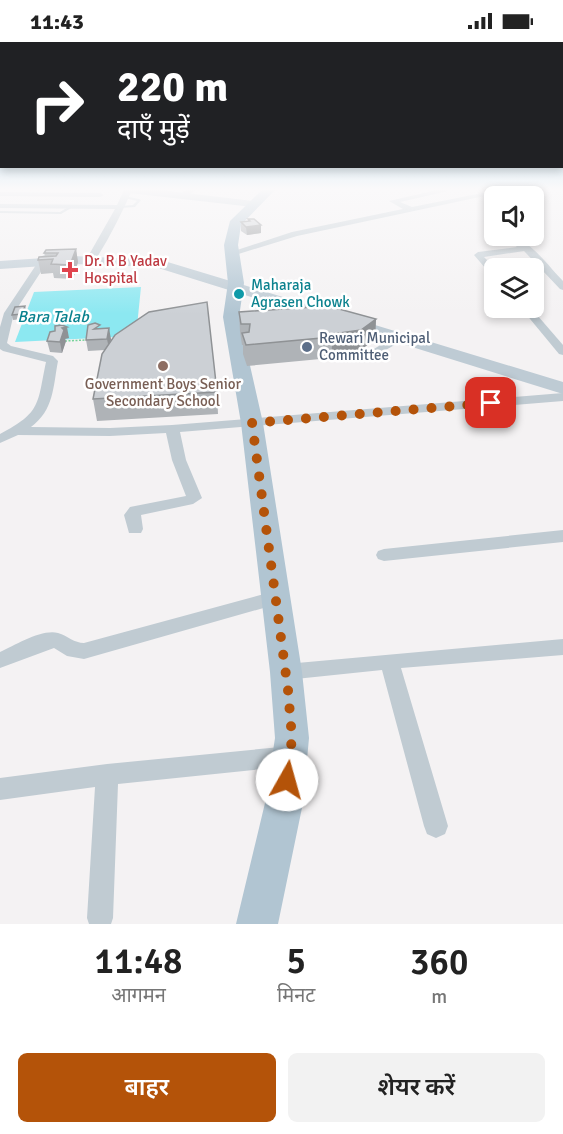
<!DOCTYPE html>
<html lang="hi">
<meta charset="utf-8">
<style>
:root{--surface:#fff;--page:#f2f2f2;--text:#222;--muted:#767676;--accent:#b45309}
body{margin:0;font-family:Signika,"Noto Sans Devanagari",sans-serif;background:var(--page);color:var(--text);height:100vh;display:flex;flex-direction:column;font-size:22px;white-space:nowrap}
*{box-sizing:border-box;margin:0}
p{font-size:20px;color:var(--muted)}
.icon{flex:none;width:33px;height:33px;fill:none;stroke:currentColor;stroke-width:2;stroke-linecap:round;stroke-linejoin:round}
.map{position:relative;height:882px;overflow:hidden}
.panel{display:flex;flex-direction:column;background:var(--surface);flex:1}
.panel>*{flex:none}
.hud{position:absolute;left:0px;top:0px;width:564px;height:126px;box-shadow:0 3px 9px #0003;background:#202124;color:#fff;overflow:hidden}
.controls{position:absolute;left:484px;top:144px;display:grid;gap:12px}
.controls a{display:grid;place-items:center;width:60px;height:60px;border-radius:9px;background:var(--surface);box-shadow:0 3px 9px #0003;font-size:30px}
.pin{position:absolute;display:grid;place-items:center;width:51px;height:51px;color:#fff;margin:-26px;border-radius:12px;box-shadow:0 3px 9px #0006}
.me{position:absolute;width:66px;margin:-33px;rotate:7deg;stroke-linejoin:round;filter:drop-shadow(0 0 4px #0008)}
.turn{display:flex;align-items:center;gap:21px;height:126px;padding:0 18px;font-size:27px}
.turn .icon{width:78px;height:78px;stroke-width:2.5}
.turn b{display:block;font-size:42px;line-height:51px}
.eta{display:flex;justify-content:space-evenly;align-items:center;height:102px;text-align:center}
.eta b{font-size:36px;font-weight:600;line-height:42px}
.action{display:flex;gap:12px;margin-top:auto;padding:12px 18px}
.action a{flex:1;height:69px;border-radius:9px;background:var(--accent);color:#fff;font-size:24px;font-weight:600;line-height:69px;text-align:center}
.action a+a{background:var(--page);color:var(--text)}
.status{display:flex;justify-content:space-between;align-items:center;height:42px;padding:0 30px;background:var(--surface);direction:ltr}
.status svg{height:16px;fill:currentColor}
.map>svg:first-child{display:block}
.water{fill:#8ce8f1}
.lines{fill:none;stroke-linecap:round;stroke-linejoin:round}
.path{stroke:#76d39a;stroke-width:1.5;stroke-dasharray:2 1.5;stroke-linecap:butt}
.lane{fill:#c0cbd2;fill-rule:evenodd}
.street{fill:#c0cbd2;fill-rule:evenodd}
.secondary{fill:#becbd4;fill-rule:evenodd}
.primary{fill:#b1c5d2;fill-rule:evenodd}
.wall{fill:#afb3b7}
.shaded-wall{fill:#8f9295}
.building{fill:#ccd0d5;stroke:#8f9295;stroke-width:1.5}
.route{stroke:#b45309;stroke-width:10;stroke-dasharray:0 18}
.health-dot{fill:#e0444e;stroke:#fff;stroke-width:2}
.culture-dot{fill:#0f9aa8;stroke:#fff;stroke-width:2}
.service-dot{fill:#5c6f8a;stroke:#fff;stroke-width:2}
.education-dot{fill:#8d6e63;stroke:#fff;stroke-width:2}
.labels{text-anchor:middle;stroke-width:5;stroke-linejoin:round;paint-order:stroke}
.far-health-label{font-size:15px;fill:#be3a42;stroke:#fff;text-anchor:start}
.far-culture-label{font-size:15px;fill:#0d838f;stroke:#fff;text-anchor:start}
.far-service-label{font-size:15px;fill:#4e5e75;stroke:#fff;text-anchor:start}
.far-education-label{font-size:15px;fill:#785e54;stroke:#fff}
.far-water-label{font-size:16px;font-style:italic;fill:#08818e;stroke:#fff}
</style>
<div class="status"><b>11:43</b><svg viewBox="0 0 49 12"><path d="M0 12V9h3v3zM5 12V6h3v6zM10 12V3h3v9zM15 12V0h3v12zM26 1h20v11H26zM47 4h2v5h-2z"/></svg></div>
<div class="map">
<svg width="563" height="882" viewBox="0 0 563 882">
<rect width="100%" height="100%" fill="#f4f2f3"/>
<path class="water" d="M141,245l-5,49 -121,6 19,-50z"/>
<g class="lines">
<path class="path" d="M65,299l21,-1"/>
<g class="lane">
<path d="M125,154l14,3 2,1 -6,7 -15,1 1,-2 12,-1 4,-4 -12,-3z"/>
<path d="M70,164l3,1 -12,7 -61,-1v-2l60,1z"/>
</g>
<g class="street">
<path d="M124,148h8c-11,25 -23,49 -38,72l-3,1 -5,-3 29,-51 -115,-1v-4l117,1z"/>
<path d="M186,148h9l-9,8h-6v-4z"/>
<path d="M437,148l11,1 -48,11 12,5 85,-17h15l-215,46 -65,20 -4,-3 64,-21 111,-23 -14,-8z"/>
<path d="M0,150l100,1 4,2 -4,2 -100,-1z"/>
<path d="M502,194c24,-3 45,29 61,45v9l-3,-1 -36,-38 -40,6 11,11v9l-3,-1 -18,-21 4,-3 39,-5z"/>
<path d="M45,213l5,3 -36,55 -7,30 4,3 42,10 5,5c-5,26 -4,49 -27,66l79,1 62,-3 391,-32v8l-383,31 6,28 16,38 -9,6 -52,11 2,14 -2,4h-12l-5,-18 6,-8 56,-11 -14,-36 -6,-27 -56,3 -92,-1 -18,8v-9c42,-22 37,-30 46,-72l-43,-11 -3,-2v-22l4,-14 38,-57z"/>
<path d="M521,266h10l32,37v10l-4,-1z"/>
<path d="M398,293l6,3 -2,2c-15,10 -42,27 -60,13l6,-3h24z"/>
<path d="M563,488v12l-179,19 -6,-2 -2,-4 2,-4 6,-2z"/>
<path d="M275,549l6,2 3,5 -3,5 -197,56 -17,-3 -13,-8 -54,20v-16c16,-7 41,-23 58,-19 10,3 16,10 26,10z"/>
<path d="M563,597v16l-162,13 47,158 -3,8 -9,4 -9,-4 -3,-8 -42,-156 -96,10 -7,-2 -3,-6 3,-6 7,-2z"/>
<path d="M291,704l8,3 3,7 -3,7 -8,3 -173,18 -5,134 -2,6h-22l-2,-6 8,-131 -95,13v-22l107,-14z"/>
</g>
<g class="secondary">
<path d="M124,148h36l93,11 6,3 -6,3 -124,-14z"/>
<path d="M73,214l88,4 402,122v12l-408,-127 -82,-3 -73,5v-8z"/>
</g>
<path class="primary" d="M262,148h13l-34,35 -3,20 6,38 -5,34 24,106 39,249 7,66 -6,65 -25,121h-42l29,-121 10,-65 -5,-66 -29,-249 -18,-106 5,-34 -4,-38 6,-24z"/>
</g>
<g class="wall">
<path d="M248,177l13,14 -14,2 -6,-4v-9l7,-1z"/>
<path d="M76,207l2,13 -5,17 -19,-1 -1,-5 -12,1 -3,-14 7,-4 -1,-3z"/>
<path d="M26,269l-3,8 -10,1 -1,-5z"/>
<path d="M239,270l137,7 -1,21 -15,10 -28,5 -1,3 -84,8 -4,-12v-9h-1l-2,-13z"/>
<path d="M69,296l-4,1 1,2 -4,12 -12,-1 -3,-11z"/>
<path d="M111,297l-1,3 107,50 1,22 -121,7 -4,-22 12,-49 -17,1 -2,-11z"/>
</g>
<g class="shaded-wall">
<path d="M261,183v8l-14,2 -1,-8z"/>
<path d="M76,207l2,13 -5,17 -3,-14z"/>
<path d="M25,264l1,5 -3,8 -1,-5z"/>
<path d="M376,277l-1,21 -15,10 -28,5 -1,3 2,-24z"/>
<path d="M67,285l2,11 -4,1 1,2 -4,12 -2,-11 2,-14z"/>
<path d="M109,286l2,11 -2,10 -2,-10z"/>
</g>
<g class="building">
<path d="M248,177h6l7,6 -15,2 -5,-5 9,-1z"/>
<path d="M76,207l-6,16 -19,-1 2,-5 -15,1 1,-3 17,-1 2,-3h-14l2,-3z"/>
<path d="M207,260l10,90 -124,7 9,-45 13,-19 34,-23z"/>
<path d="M25,264l-3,8 -10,1 3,-8z"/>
<path d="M328,264l48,13 -15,11 -28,4 -1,3 -86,8 -4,-12 7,-1 1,-8h-9l-2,-12z"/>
<path d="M95,281l5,2 -6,4 15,-1 -2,11 -21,1 2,-15z"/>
<path d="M62,283l5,2 -5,1 2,2 -4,12 -13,-1 3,-9 5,-1v-5z"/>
</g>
<linearGradient id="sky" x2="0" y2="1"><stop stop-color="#83c9ec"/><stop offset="0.54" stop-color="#faf9fa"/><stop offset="1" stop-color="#faf9fa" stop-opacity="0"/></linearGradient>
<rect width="563" height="272" fill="url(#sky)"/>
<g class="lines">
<path class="route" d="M287,738l5,-42 -4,-48 -36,-267 239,-20"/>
</g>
<path class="health-dot" d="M67 219h6v6h6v6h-6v6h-6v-6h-6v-6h6z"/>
<circle class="culture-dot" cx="239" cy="252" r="6"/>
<circle class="service-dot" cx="307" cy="305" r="6"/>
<circle class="education-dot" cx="163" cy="324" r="6"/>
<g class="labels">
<g class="far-health-label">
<text x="84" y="224">Dr. R B Yadav<tspan x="84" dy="17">Hospital</tspan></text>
</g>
<g class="far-culture-label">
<text x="251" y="248">Maharaja<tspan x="251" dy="17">Agrasen Chowk</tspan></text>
</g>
<g class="far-service-label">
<text x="319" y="301">Rewari Municipal<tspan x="319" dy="17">Committee</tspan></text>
</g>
<g class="far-education-label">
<text x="163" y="347">Government Boys Senior<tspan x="163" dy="17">Secondary School</tspan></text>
</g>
<g class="far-water-label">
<text x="53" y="280">Bara Talab</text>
</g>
</g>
</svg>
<div class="controls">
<a><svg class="icon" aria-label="sound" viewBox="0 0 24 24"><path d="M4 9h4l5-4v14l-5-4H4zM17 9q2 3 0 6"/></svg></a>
<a><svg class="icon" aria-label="layers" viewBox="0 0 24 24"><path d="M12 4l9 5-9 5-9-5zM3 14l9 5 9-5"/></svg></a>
</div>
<div class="pin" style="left:491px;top:361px;background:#d93025"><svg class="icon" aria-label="arrive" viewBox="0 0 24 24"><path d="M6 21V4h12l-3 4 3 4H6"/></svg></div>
<svg class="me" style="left:287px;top:738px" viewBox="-20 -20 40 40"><circle r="19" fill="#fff"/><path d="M0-13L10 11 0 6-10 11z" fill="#b45309"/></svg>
<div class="hud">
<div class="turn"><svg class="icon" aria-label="right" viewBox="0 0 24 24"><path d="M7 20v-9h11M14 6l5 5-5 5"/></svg><div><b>220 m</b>दाएँ मुड़ें</div></div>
</div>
</div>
<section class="panel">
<div class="eta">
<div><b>11:48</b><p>आगमन</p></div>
<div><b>5</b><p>मिनट</p></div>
<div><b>360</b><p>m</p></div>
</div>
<div class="action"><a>बाहर</a><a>शेयर करें</a></div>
</section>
